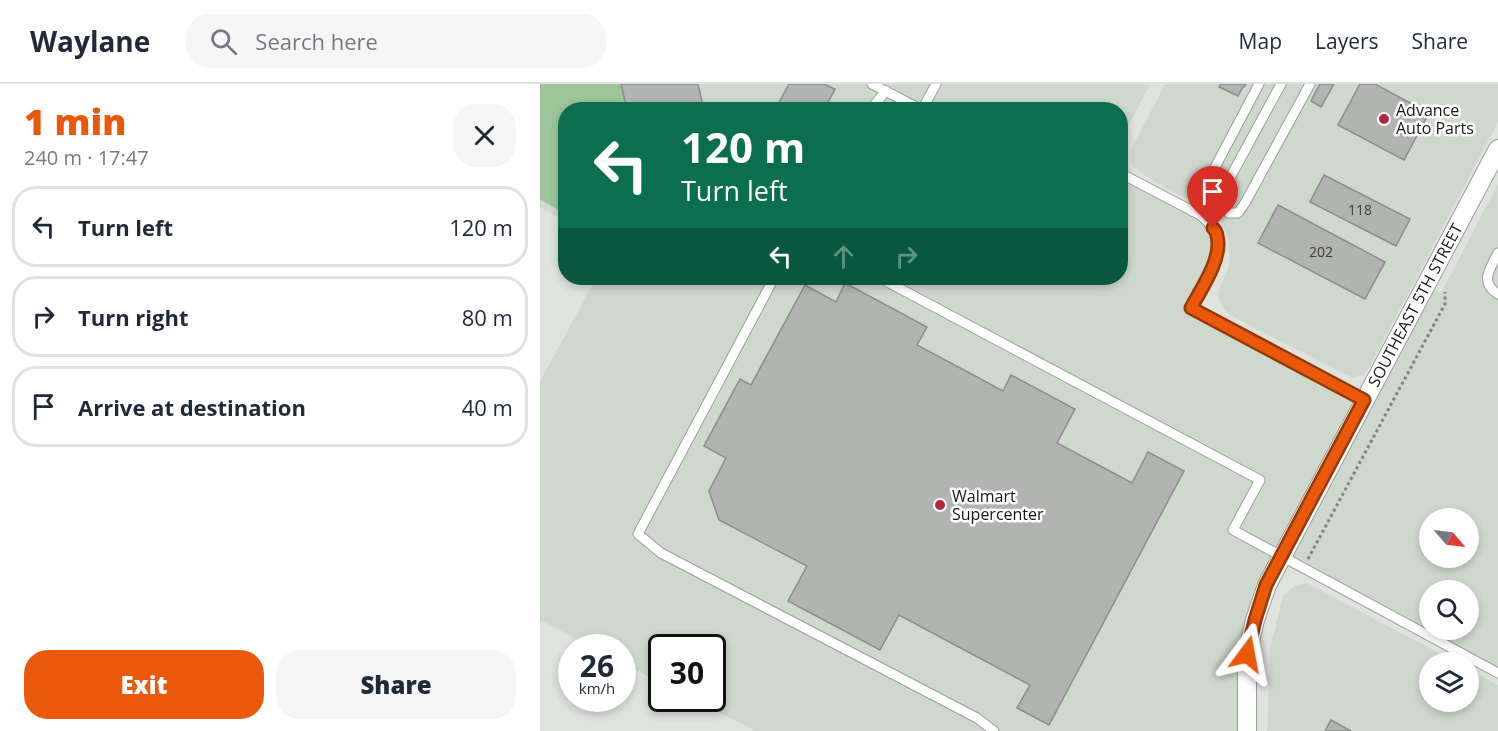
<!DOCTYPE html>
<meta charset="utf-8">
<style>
:root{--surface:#fff;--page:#f6f6f7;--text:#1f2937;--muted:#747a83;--line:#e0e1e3;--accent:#ea580c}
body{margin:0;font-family:"Open Sans",sans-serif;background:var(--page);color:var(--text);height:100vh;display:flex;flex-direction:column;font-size:22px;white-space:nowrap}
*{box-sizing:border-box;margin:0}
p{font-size:20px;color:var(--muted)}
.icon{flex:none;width:33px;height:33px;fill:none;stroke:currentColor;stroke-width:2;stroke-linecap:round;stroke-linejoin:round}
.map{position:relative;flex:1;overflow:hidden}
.drawer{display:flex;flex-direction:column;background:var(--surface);width:540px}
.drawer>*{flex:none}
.banner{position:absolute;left:18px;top:18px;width:570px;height:183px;border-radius:24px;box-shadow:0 3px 9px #0003;background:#0b6e4f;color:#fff;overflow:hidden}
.needle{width:39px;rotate:118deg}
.buttons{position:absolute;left:879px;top:424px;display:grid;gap:12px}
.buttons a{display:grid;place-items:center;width:60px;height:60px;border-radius:50%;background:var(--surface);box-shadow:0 3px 9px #0003;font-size:30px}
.speed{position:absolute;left:18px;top:550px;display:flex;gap:12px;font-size:30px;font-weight:700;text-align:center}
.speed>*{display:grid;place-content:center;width:78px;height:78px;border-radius:50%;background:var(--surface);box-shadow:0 3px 9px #0003;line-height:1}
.speed small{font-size:15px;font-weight:400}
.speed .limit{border:3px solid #111;border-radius:9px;background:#fff;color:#111}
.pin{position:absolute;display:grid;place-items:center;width:51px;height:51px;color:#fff;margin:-62px -26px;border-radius:50% 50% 50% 0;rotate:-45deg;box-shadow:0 0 6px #0007}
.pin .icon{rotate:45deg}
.me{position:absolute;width:66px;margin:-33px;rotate:13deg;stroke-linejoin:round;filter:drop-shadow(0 0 4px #0008)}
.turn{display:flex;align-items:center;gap:21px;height:126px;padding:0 24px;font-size:27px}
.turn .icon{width:78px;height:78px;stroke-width:2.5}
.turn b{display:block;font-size:42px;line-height:51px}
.lanes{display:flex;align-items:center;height:57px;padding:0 24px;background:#0003;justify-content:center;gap:30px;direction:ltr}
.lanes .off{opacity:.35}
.round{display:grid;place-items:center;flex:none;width:63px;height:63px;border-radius:24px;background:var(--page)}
.head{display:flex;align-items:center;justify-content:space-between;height:102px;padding:0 24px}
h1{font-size:36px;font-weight:800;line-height:45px;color:var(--accent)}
.cta{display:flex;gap:12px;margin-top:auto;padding:12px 24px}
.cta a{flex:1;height:69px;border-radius:24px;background:var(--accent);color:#fff;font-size:24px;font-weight:800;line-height:69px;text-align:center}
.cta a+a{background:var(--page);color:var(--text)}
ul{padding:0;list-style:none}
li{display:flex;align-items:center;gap:18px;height:81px;margin:0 12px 9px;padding:0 12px;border:3px solid var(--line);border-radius:24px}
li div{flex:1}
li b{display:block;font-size:22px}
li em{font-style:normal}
header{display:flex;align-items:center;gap:36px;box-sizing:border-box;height:84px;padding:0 30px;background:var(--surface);border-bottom:2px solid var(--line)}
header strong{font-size:28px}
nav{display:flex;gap:33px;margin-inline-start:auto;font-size:21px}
.search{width:420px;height:54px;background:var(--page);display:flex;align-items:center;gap:15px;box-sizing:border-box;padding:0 21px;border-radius:24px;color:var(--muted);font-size:22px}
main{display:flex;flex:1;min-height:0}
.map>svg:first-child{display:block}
.built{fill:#ced8cd;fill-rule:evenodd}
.green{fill:#9ec49a}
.building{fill:#b1b4b0;stroke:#8b8f8a;stroke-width:1.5}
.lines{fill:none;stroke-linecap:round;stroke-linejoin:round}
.lane-casing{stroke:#9a9d99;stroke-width:11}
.street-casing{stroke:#9a9d99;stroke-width:20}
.path{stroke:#80837f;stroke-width:3;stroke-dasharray:3 3;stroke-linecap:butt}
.lane{stroke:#fff;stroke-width:9}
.street{stroke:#fff;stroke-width:18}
.route-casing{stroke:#983908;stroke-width:15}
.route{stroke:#ea580c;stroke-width:10}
.poi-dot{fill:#b72545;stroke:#fff;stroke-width:2}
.labels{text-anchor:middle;stroke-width:5;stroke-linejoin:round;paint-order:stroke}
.number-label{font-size:14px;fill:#3d3e3c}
.poi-label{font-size:16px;fill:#161715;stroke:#fff;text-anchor:start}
.street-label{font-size:16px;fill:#161715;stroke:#fff}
</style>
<header>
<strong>Waylane</strong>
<div class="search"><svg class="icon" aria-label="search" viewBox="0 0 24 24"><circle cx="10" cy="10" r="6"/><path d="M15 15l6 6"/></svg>Search here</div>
<nav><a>Map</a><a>Layers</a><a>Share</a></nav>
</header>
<main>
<section class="drawer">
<div class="head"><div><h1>1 min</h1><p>240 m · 17:47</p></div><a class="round"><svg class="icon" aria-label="close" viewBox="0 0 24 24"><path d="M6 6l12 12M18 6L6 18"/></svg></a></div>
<ul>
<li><svg class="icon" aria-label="left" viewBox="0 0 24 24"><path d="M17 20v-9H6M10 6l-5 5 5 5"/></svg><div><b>Turn left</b></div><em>120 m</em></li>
<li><svg class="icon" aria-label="right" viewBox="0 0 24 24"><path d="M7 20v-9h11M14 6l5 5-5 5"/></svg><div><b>Turn right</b></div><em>80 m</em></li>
<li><svg class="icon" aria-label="arrive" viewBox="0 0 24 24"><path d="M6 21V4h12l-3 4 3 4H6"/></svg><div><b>Arrive at destination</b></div><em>40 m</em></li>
</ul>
<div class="cta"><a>Exit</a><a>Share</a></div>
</section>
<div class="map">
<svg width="958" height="647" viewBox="0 0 958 647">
<rect width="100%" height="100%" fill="#dfe3de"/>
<g class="built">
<path d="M0,0h610l-29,57 -1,-31h-554l-1,111 -25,-14z"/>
<path d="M625,0h333v38l-129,246 -6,7 -9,3 -8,-3 -116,-60 -7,-7 -4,-7 -1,-9 10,-22 2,-14 -1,-14 -9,-24 -10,-8 -53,-27 -17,-11 -7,-6 -2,-5 1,-13z"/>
<path d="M581,89l79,42 18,33 -27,59 173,93 61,-114 16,7 57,-109v489l-217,-116 -26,63 -8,111h-491l-63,-32h19v-51h-50l-1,35 -38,-20 -1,-15h-28l-54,-28v-238l56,-104h524zM890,435h38v39h-38zM890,507h38v39h-38z"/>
<path d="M767,499l150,80h-27v39h38l1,-33 29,16v46h-231l3,-82 13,-53 11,-10z"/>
</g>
<path class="green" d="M0,0h81l6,25 -61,1 -1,104 -25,-15z"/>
<g class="building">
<path d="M81,0h77l6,26h-77z"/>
<path d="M249,0h35l11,5 -11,21h-49z"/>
<path d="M681,0h25l-2,3h-1l-5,9 -19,-9z"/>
<path d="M780,0h14l-13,23 -10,-6z"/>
<path d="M820,0h15l54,29 -25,47 -66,-35z"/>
<path d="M784,91l86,44 -14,27 -86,-44z"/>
<path d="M738,121l107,57 -20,37 -107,-56z"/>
<path d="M305,199l82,44 -10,18 86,46 8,-16 64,34 -18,34 75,40 16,-31 36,19 -135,254 -32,-17 13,-23 -131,-70 -19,35 -92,-49 19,-35 -88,-46 -10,-29 17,-33 -22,-12 36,-67 11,6 54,-100 31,17z"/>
<path d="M791,636l20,11h-26z"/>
</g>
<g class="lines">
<defs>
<g id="lane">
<path d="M332,0l50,26"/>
<path d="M741,0l-63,116 4,6 7,7h9l7,-10 65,-119"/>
<path d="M330,26l16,-19"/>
<path d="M382,26l14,-26"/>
<path d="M580,89l80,42c37,27 7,63 -9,93l173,92"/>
<path d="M652,127l67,-127"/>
<path d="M958,169c-8,16 -19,29 0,41"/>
<path d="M234,194l-136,256 23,19 316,165 17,13"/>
<path d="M340,194l380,202 -27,50 265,143"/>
</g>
<path id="street" d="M707,647v-77l8,-34 12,-35 231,-436"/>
</defs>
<use href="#lane" class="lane-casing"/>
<use href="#street" class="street-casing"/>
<path class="path" d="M768,475l137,-255v-12"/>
<use href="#lane" class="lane"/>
<use href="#street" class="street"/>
</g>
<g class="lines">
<defs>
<path id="route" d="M673,144c2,2 4,5 4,8 6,22 -16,53 -26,72l173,92 -98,185 -11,35 -8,34"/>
</defs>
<use href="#route" class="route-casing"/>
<use href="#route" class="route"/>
</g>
<g class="poi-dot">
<circle cx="844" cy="35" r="6"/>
<circle cx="400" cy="421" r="6"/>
</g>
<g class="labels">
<g class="number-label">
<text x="820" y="131">118</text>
<text x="781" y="173">202</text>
</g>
<g class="poi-label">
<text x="856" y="32">Advance<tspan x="856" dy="18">Auto Parts</tspan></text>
<text x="412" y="418">Walmart<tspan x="412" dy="18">Supercenter</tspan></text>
</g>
<g class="street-label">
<text transform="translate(875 221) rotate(-62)" y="6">SOUTHEAST 5TH STREET</text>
</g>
</g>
</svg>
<div class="buttons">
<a><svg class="needle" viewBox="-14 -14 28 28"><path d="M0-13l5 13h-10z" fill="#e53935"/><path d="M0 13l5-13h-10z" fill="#747a83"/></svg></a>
<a><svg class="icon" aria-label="search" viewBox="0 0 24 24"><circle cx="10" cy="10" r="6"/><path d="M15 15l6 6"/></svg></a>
<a><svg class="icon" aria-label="layers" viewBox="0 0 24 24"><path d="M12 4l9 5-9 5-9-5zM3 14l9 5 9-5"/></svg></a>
</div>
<div class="speed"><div>26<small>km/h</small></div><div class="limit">30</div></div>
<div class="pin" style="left:673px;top:144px;background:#d93025"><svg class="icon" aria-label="arrive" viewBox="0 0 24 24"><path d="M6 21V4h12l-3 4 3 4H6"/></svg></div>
<svg class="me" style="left:707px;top:570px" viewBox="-20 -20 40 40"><path d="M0-17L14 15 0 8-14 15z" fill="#ea580c" stroke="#fff" stroke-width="4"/></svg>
<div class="banner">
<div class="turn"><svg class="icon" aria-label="left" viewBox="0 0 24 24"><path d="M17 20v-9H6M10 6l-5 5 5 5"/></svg><div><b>120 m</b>Turn left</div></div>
<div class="lanes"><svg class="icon" aria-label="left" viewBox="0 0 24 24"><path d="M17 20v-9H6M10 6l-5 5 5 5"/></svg><svg class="icon off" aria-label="ahead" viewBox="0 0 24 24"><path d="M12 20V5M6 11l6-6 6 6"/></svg><svg class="icon off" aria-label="right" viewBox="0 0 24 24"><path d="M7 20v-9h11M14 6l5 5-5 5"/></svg></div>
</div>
</div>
</main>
